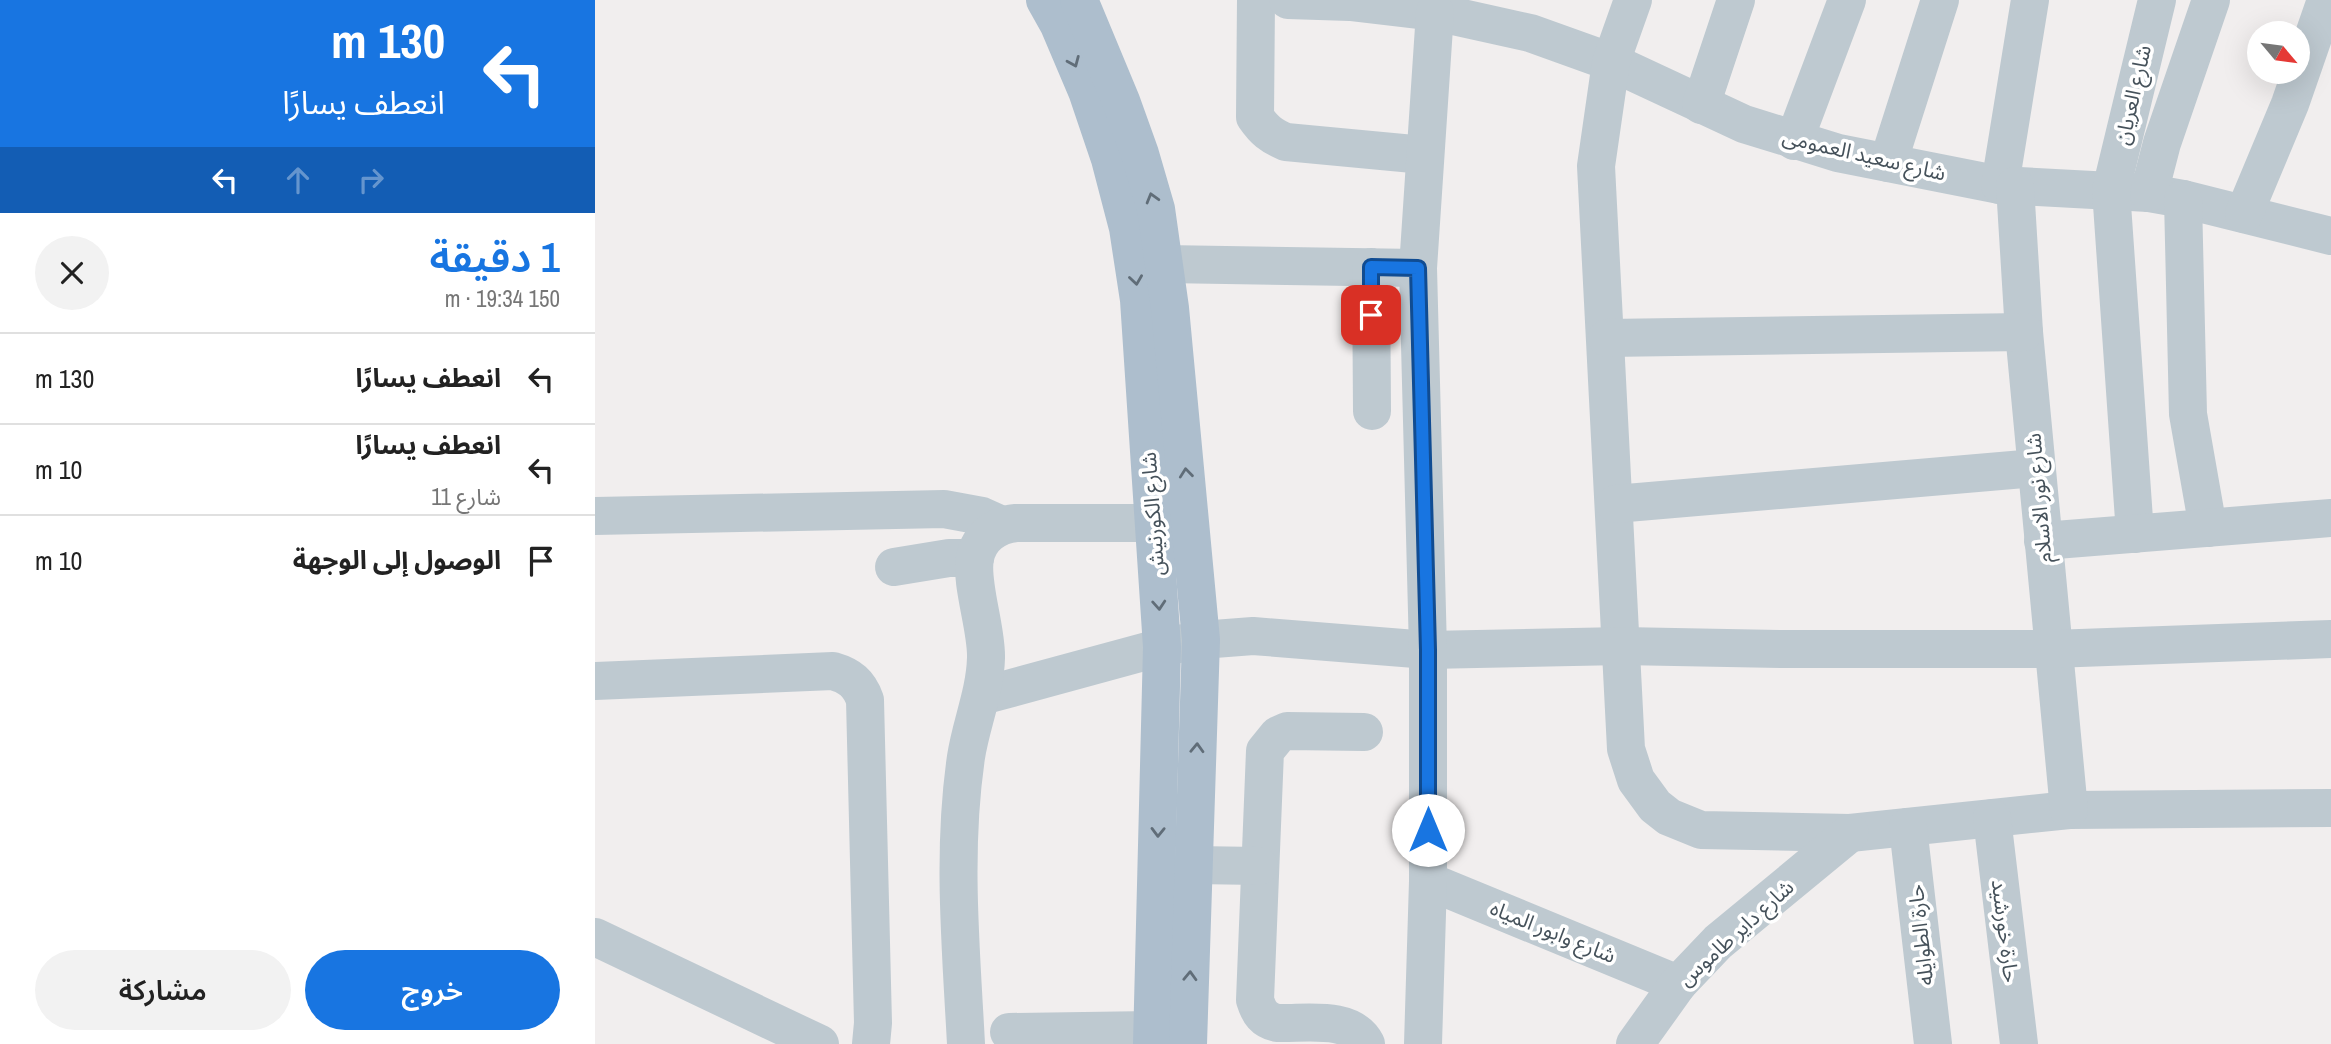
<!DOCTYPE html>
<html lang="ar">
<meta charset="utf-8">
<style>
:root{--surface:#fff;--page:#f2f2f2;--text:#222;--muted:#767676;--line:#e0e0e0;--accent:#1875e1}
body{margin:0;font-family:"Archivo Narrow","Noto Sans Arabic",sans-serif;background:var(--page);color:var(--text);direction:rtl;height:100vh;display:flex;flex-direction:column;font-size:26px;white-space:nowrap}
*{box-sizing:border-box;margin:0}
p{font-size:23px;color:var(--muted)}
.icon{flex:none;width:38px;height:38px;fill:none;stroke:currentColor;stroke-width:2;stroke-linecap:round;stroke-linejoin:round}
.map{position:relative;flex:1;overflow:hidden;direction:ltr}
.details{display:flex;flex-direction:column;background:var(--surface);width:595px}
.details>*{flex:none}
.guide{background:#1875e1;color:#fff;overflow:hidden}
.needle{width:46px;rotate:119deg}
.tools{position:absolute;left:1652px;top:21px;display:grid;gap:14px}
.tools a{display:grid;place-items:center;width:63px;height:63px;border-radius:50%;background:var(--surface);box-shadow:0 7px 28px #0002;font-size:35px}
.pin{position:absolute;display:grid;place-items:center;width:60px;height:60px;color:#fff;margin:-30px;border-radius:14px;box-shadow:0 4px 10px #0006}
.me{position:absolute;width:77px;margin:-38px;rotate:0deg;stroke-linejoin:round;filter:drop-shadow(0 0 5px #0008)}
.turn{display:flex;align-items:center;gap:24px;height:147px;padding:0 35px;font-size:32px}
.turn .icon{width:91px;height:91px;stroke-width:2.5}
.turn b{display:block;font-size:49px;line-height:60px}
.lanes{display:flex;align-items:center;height:66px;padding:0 35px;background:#0003;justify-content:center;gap:35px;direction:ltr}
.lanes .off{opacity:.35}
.round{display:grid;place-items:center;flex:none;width:74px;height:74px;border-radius:37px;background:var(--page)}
.summary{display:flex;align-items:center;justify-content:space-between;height:119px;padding:0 35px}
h1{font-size:42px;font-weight:600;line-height:52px;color:var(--accent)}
.action{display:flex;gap:14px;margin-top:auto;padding:14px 35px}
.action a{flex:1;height:80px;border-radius:42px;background:var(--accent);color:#fff;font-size:28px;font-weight:600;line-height:80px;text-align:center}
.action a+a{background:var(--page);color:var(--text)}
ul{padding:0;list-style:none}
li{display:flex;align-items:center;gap:21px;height:91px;padding:0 35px;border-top:2px solid var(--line)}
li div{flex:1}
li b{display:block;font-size:26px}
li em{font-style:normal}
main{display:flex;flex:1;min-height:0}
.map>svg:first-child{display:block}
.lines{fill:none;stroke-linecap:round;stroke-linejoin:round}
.minor{stroke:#bec9d0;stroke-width:38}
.major{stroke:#adbecd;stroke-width:38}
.oneway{stroke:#606d78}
.route-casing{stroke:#104c92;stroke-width:18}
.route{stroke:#1875e1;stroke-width:12}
.labels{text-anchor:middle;stroke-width:7;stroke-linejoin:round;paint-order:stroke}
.street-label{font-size:21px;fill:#46525b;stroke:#fff}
</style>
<main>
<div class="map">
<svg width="1736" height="1044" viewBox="0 0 1736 1044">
<rect width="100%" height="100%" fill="#f1eeee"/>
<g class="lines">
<g class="minor">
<path d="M661,0l-1,117c9,13 16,19 31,25l138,13"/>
<path d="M693,0l62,2 85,10 95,21 81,29 133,62 94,29 162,32 149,8 34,6 148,37"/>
<path d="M1038,0l-22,62 -15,104 30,583 10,31 19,26 14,11 32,13 149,3 219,-23 262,-2"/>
<path d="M1106,105l35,-105"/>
<path d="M1199,141l53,-141"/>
<path d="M1293,163l52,-163"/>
<path d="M1405,185l30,-185"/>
<path d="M1420,186l9,146 45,478"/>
<path d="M1554,193l13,-50 49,-143"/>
<path d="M1588,199l5,215 20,114"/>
<path d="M1649,214l46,-110 36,-104"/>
<path d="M569,264l254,4"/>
<path d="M776,267l1,144"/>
<path d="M1012,338l417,-6"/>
<path d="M1020,504l421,-36"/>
<path d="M0,516l349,-7 38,7 20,9"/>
<path d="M1540,534l-24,-344 46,-190"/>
<path d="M1448,541l288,-23"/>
<path d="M299,567l55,-9h26"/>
<path d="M0,681l238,-10c17,5 26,12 32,29l8,323 -2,21"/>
<path d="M387,696l180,-49 39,-7 52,-4 175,14 194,-4 160,3h270l279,-10"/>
<path d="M769,732l-77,-1 -9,4 -13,16 -10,249c4,13 9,20 22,23 29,1 74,-8 89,21"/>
<path d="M1397,818l27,226"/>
<path d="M1313,827l25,217"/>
<path d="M599,865l65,1"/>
<path d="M833,881l250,103"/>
<path d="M0,937l225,107"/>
<path d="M414,1032l143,-2"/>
<path d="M371,1044c-5,-95 -14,-192 0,-287 5,-33 19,-64 20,-99 1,-29 -16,-75 -11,-100 4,-21 21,-33 41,-35h138l32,3"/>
<path d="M828,1044l5,-163v-231l-10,-382 17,-256"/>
<path d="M1040,1044l43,-60 40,-42 132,-109"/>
</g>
<g class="major">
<path d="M450,0l14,25 28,66 23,68 18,69 11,72 23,347 -10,397"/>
<path d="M484,0l42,101 19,53 16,55 14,99 31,332 -13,404"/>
</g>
</g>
<defs><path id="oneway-chevron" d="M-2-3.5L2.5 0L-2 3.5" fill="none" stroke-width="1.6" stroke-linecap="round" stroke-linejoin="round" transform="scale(1.75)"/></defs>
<g class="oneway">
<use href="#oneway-chevron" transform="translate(479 62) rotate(67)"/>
<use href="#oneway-chevron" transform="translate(557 198) rotate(-106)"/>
<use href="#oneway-chevron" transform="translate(541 280) rotate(82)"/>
<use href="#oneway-chevron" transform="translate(591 473) rotate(-96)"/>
<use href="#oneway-chevron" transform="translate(564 605) rotate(86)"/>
<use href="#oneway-chevron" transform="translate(602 748) rotate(-88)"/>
<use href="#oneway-chevron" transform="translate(563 832) rotate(91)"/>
<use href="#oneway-chevron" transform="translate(595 976) rotate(-88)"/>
</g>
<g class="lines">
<defs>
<path id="route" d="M776,315v-48l47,1 10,382v180"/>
</defs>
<use href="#route" class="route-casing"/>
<use href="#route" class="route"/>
</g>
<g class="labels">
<g class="street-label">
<text transform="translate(1538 95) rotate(-77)" y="7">شارع العريان</text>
<text transform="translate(1269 155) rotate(13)" y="7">شارع سعيد العمومى</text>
<text transform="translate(1444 498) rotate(-95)" y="7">شارع نور الاسلام</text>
<text transform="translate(558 514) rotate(-94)" y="7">شارع الكورنيش</text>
<text transform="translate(1410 931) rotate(83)" y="7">حارة خورشيد</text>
<text transform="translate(958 932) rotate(22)" y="7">شارع وابور المياه</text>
<text transform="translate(1141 933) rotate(-42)" y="7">شارع داير طاموس</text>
<text transform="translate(1326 935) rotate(-96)" y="7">حارة الطوايله</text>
</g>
</g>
</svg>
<div class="tools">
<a><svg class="needle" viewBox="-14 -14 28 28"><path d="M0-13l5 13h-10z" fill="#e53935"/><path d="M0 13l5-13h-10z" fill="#767676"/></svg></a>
</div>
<div class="pin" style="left:776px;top:315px;background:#d93025"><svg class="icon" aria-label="arrive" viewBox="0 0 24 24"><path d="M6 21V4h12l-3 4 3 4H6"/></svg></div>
<svg class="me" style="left:833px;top:830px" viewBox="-20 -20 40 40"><circle r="19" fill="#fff"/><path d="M0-13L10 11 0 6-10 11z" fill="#1875e1"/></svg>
</div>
<section class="details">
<div class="guide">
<div class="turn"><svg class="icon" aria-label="left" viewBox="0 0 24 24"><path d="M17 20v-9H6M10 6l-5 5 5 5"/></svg><div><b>130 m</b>انعطف يسارًا</div></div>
<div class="lanes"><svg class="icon" aria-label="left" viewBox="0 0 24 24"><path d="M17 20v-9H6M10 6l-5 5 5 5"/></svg><svg class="icon off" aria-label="ahead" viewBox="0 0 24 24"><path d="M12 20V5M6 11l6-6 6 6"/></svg><svg class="icon off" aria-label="right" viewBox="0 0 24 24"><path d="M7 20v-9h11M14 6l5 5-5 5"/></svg></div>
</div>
<div class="summary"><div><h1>1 دقيقة</h1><p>150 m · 19:34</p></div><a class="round"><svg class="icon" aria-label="close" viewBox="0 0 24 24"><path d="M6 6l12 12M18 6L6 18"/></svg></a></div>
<ul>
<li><svg class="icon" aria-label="left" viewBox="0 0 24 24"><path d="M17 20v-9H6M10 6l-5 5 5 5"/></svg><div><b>انعطف يسارًا</b></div><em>130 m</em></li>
<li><svg class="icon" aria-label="left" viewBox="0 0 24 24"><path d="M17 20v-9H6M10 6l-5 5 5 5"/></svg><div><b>انعطف يسارًا</b><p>شارع 11</p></div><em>10 m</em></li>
<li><svg class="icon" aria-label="arrive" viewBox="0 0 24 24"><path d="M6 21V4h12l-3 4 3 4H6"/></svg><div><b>الوصول إلى الوجهة</b></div><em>10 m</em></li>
</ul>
<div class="action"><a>خروج</a><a>مشاركة</a></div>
</section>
</main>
